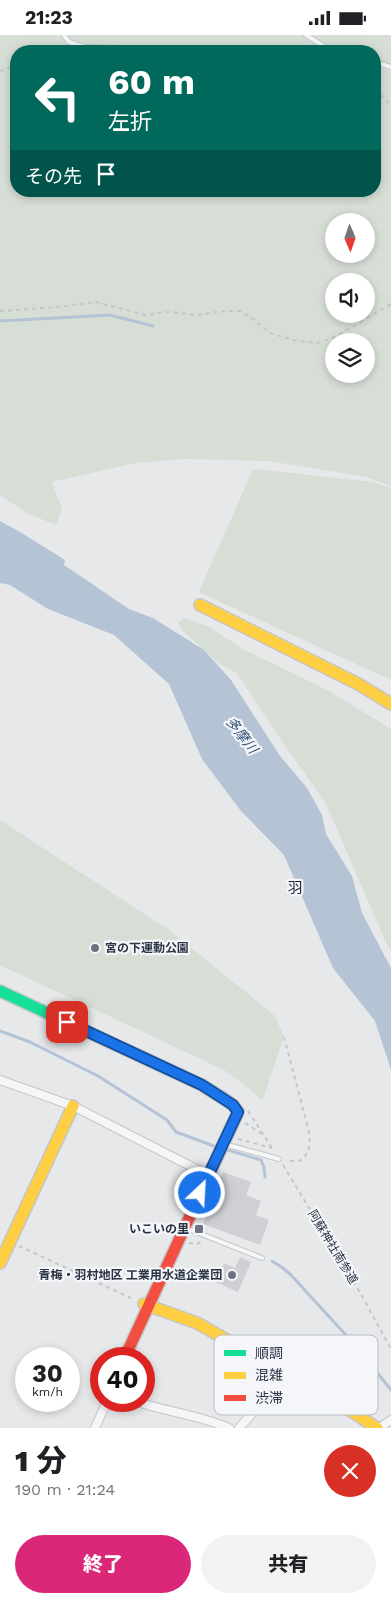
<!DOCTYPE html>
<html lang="ja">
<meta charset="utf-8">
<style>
:root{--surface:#fff;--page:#f2f2f2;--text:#202124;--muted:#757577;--accent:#db2777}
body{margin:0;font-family:"Work Sans","Noto Sans JP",sans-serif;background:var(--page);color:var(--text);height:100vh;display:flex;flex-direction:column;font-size:19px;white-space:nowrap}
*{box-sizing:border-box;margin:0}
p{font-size:16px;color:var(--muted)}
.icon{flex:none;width:28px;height:28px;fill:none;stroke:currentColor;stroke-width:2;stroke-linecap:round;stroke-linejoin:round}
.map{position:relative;height:1393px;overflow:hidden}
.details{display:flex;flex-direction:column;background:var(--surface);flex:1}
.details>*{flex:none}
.guide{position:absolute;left:10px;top:10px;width:371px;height:152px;border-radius:20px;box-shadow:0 2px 8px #0003;background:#00695c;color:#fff;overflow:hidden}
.needle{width:32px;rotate:178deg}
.buttons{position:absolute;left:325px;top:178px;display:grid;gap:10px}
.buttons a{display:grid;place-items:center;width:50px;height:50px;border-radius:50%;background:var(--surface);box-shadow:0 2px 8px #0003;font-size:25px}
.speed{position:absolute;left:15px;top:1312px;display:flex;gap:10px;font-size:25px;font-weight:700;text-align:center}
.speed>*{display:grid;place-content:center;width:65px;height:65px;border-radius:50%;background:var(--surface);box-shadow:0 2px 8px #0003;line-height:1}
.speed small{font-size:12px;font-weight:400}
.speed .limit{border:8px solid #d22;background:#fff;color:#111}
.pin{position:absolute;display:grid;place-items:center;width:42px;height:42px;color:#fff;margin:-21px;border-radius:10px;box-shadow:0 2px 8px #0006}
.me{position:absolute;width:55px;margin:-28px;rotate:25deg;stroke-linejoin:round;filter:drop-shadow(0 0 4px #0008)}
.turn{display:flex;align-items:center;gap:18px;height:105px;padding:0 15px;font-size:22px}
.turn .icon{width:65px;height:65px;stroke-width:2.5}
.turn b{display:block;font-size:35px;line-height:42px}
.then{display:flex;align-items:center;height:48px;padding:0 15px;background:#0003;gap:10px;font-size:19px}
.round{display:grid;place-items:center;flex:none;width:52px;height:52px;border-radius:26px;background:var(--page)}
.overview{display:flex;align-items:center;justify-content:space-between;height:85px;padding:0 15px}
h1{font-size:30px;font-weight:800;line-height:38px}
.action{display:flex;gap:10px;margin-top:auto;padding:10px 15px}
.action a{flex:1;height:58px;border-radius:30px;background:var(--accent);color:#fff;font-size:20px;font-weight:800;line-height:58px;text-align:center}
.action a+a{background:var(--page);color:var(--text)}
.status{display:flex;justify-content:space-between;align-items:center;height:35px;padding:0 25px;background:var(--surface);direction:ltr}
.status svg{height:14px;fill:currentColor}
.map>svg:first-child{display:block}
.green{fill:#d6ded6;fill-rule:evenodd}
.water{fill:#b4c4d5}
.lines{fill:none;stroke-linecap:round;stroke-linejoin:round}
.stream{stroke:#b4c4d5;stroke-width:3}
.building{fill:#ced0d3}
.lane-casing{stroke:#c4c6c8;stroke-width:6}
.street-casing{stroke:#c4c6c8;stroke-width:10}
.fast-casing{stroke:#c4c6c8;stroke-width:14}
.slow-casing{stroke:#c4c6c8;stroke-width:14}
.jam-casing{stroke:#c4c6c8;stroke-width:14}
.path{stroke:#c5c6ca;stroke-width:2;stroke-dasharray:4 4;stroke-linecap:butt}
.lane{stroke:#f5f6f7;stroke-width:4}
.street{stroke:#f5f6f7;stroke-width:8}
.fast{stroke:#16e098;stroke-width:11}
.slow{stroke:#ffcf43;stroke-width:11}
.jam{stroke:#f24e42;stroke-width:11}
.route-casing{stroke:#114b97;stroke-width:12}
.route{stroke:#1a73e8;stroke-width:9}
.poi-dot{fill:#6c737f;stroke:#f4f6f9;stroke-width:2}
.labels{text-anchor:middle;stroke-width:4.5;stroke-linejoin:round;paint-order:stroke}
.poi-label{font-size:12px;font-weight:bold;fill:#2b3445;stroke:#f4f6f9;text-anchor:end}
.street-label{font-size:12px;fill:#2b3445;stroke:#f4f6f9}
.water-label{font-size:14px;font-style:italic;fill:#34527a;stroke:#f4f6f9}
.quarter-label{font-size:15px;fill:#1d2536;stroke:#f4f6f9}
.key{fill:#f4f6f9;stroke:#b8bcc3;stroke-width:1}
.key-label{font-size:14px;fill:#2b3445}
</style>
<div class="status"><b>21:23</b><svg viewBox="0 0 49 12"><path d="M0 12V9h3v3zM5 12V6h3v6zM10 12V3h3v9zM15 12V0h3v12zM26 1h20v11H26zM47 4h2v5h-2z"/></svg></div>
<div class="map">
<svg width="391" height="1393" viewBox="0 0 391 1393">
<rect width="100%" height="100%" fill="#e6e8ea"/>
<g class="green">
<path d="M0,0h391v451l-24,-9 -99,-16 -83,-2 -50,4 -83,19 10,27 -6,16 -29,-12 -27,-18zM16,16h359v140h-359zM334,186h32v33h-32zM334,246h32v33h-32zM334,306h32v33h-32z"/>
<path d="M253,434l119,13 19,6v192l-192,-88z"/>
<path d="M184,583l23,8 38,24 84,41 62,38v222l-6,-11 -60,-138 -42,-59 -46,-70 -16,-8 -37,-33 -6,-9z"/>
<path d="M0,785l169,110 106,86 9,21 -22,64 -11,-11 -27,-20 -224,-105z"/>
</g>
<path class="water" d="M0,486l20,11 45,28 -1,5 65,44 24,9 51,32 27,30 49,76 27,32 15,27 4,19 26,42 10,37 29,55v102l-16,-49 -42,-53 -49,-113 -43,-44 -39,-52 -33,-75 -55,-49 -66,-26 -38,-24 -10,-2z"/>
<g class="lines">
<g class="stream">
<path d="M0,286l110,-6 43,11"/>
<path d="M0,996l30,11 68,34 69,44 9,12 38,14 47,14 3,7 1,10"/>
<path d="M272,1226l11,7 8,7 64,70 36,45"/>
</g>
</g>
<g class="building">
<path d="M223,1137l28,10 -5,13 15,6 -5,14 13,5 -9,25 -57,-21z"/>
<path d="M240,1222l11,5 -13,30 -23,-10 9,-19 11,5z"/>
</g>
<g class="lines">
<defs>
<g id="lane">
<path d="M64,0l5,7 15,5 34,1 17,3"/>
<path d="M306,0l26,16"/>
<path d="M375,27l16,5"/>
<path d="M224,1109l55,15"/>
<path d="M186,1193l76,30"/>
</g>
<g id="street">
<path d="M0,1045l73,26 135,69"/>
<path d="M135,1366c31,11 64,14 94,27"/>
<path d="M95,1393l12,-27"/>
<path d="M239,1393l40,-44"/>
<path d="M379,1393l12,-8"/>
</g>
<path id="fast" d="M0,956l202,94 19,12"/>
<g id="slow">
<path d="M200,570l160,80 31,19"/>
<path d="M0,1228l73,-157"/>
<path d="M144,1269l53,19 30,17 11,17 41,27 32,3 8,3 58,38"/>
</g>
<path id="jam" d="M124,1324l114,-247 -5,-7 -12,-8"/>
</defs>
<use href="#lane" class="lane-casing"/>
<use href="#street" class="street-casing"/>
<use href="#fast" class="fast-casing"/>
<use href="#slow" class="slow-casing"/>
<use href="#jam" class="jam-casing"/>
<g class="path">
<path d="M44,16h7"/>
<path d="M0,36l16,-6"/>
<path d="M375,54l16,16"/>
<path d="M0,276l57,-4 39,-5 49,13 23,-3 29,3 27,-4h17l15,10 14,12 23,7 24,3 18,-6 56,-33"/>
<path d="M284,1002l25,95c1,13 2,19 -9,29h-14"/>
<path d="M248,1076l26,40"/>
<path d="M245,1088l17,11"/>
<path d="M238,1104l34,9"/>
<path d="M283,1130l78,129 30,55"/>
<path d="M189,1208l8,1 4,-2"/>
<path d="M19,1211l116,54"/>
</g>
<use href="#lane" class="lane"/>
<use href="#street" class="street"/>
<use href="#fast" class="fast"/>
<use href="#slow" class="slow"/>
<use href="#jam" class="jam"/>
</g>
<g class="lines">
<defs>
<path id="route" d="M67,987l135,63 31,20 5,7 -38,81"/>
</defs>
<use href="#route" class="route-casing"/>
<use href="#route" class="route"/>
</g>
<g class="poi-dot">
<circle cx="95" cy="913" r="5"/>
<rect x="194" y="1189" width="10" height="10" rx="2.5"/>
<circle cx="232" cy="1240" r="5"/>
</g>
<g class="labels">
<g class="poi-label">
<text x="105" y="917" text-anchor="start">宮の下運動公園</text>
<text x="189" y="1198">いこいの里</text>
<text x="222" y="1244">青梅・羽村地区 工業用水道企業団</text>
</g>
<g class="street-label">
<text transform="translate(333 1212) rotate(59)" y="4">阿蘇神社南参道</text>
</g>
<g class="water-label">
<text transform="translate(242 700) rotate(52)" y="5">多摩川</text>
</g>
<g class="quarter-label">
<text x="295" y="858">羽</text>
</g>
</g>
<rect x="214" y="1300" width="164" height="80" rx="8" class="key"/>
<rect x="224" y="1315" width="22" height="6" fill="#16e098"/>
<rect x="224" y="1337" width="22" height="7" fill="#ffcf43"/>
<rect x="224" y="1360" width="22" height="6" fill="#f24e42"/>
<g class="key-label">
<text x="255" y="1323">順調</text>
<text x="255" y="1345">混雑</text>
<text x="255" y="1368">渋滞</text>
</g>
</svg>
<div class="buttons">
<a><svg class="needle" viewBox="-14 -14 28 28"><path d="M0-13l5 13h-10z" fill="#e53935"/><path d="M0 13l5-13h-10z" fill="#757577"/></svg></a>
<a><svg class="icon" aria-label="sound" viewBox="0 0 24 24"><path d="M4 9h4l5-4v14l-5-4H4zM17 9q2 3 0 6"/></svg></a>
<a><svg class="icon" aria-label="layers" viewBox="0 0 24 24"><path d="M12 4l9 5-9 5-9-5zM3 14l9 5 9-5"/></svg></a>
</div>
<div class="speed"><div>30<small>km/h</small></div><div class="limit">40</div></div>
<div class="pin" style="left:67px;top:987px;background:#d93025"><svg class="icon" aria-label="arrive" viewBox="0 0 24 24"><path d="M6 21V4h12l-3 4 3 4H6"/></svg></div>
<svg class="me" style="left:200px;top:1158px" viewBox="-20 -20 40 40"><circle r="17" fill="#1a73e8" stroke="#fff" stroke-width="3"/><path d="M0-11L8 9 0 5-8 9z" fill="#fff"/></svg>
<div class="guide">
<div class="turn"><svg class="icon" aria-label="left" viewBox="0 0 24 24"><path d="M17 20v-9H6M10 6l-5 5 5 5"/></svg><div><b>60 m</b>左折</div></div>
<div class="then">その先<svg class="icon" aria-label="arrive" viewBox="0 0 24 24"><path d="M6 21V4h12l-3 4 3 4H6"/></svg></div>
</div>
</div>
<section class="details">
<div class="overview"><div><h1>1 分</h1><p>190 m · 21:24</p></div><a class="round" style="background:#d93025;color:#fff"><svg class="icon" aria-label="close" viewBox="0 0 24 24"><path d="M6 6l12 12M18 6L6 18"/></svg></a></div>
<div class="action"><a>終了</a><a>共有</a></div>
</section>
